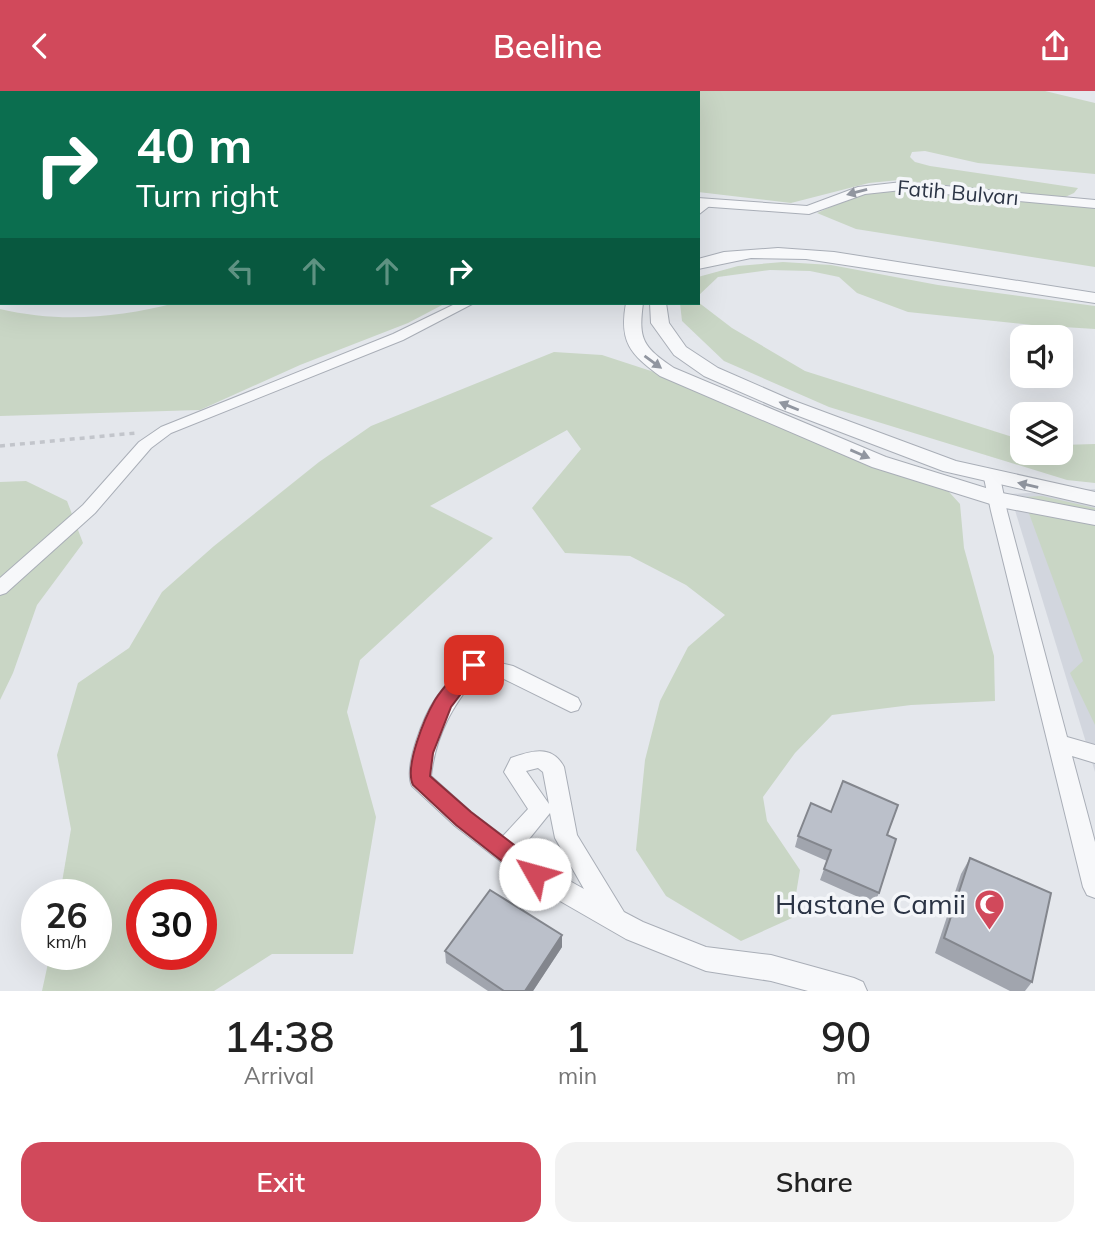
<!DOCTYPE html>
<meta charset="utf-8">
<style>
:root{--surface:#fff;--page:#f2f2f2;--text:#222;--muted:#767676;--accent:#d1495b}
body{margin:0;font-family:Mulish,sans-serif;background:var(--page);color:var(--text);height:100vh;display:flex;flex-direction:column;font-size:26px;white-space:nowrap}
*{box-sizing:border-box;margin:0}
p{font-size:23px;color:var(--muted)}
.icon{flex:none;width:38px;height:38px;fill:none;stroke:currentColor;stroke-width:2;stroke-linecap:round;stroke-linejoin:round}
.map{position:relative;height:900px;overflow:hidden}
.panel{display:flex;flex-direction:column;background:var(--surface);flex:1}
.panel>*{flex:none}
.top-card{position:absolute;left:0px;top:0px;width:700px;height:214px;box-shadow:0 7px 28px #0002;background:#0b6e4f;color:#fff;overflow:hidden}
.tools{position:absolute;left:1010px;top:234px;display:grid;gap:14px}
.tools a{display:grid;place-items:center;width:63px;height:63px;border-radius:14px;background:var(--surface);box-shadow:0 7px 28px #0002;font-size:35px}
.speed{position:absolute;left:21px;top:788px;display:flex;gap:14px;font-size:35px;font-weight:700;text-align:center}
.speed>*{display:grid;place-content:center;width:91px;height:91px;border-radius:50%;background:var(--surface);box-shadow:0 7px 28px #0002;line-height:1}
.speed small{font-size:18px;font-weight:400}
.speed .limit{border:10px solid #d22;background:#fff;color:#111}
.pin{position:absolute;display:grid;place-items:center;width:60px;height:60px;color:#fff;margin:-30px;border-radius:14px;box-shadow:0 4px 10px #0006}
.me{position:absolute;width:77px;margin:-38px;rotate:308deg;stroke-linejoin:round;filter:drop-shadow(0 0 5px #0008)}
.turn{display:flex;align-items:center;gap:24px;height:147px;padding:0 21px;font-size:32px}
.turn .icon{width:91px;height:91px;stroke-width:2.5}
.turn b{display:block;font-size:49px;line-height:60px}
.lanes{display:flex;align-items:center;height:66px;padding:0 21px;background:#0003;justify-content:center;gap:35px;direction:ltr}
.lanes .off{opacity:.35}
.eta{display:flex;justify-content:space-evenly;align-items:center;height:119px;text-align:center}
.eta b{font-size:42px;font-weight:600;line-height:49px}
.button{display:flex;gap:14px;margin-top:auto;padding:14px 21px}
.button a{flex:1;height:80px;border-radius:21px;background:var(--accent);color:#fff;font-size:28px;font-weight:600;line-height:80px;text-align:center}
.button a+a{background:var(--page);color:var(--text)}
header{display:flex;justify-content:space-between;align-items:center;height:91px;padding:0 21px;background:var(--accent);color:#fff;font-size:32px;font-weight:600}
.map>svg:first-child{display:block}
.built{fill:#d2d6de}
.green{fill:#c9d6c5;fill-rule:evenodd}
.lines{fill:none;stroke-linecap:round;stroke-linejoin:round}
.service-casing{stroke:#a9aeb7;stroke-width:2}
.minor-casing{stroke:#a9aeb7;stroke-width:2}
.tertiary-casing{stroke:#a9aeb7;stroke-width:2}
.path{stroke:#c2c5cb;stroke-width:3.5;stroke-dasharray:5 5;stroke-linecap:butt}
.service{fill:#f7f8fa;fill-rule:evenodd}
.minor{fill:#f7f8fa;fill-rule:evenodd}
.tertiary{fill:#f7f8fa;fill-rule:evenodd}
.wall{fill:#a1a5ae}
.shaded-wall{fill:#83868d}
.building{fill:#bbc0ca;stroke:#83868d;stroke-width:2}
.oneway{fill:#9196a0}
.route{fill:#d1495b;stroke:#882f3b;stroke-width:2}
.labels{text-anchor:middle;stroke-width:7;stroke-linejoin:round;paint-order:stroke}
.far-street-label{font-size:21px;fill:#2b3445;stroke:#f4f6f9}
.near-poi-label{font-size:28px;fill:#2b3445;stroke:#f4f6f9;text-anchor:end}
</style>
<header><svg class="icon" aria-label="back" viewBox="0 0 24 24"><path d="M15 5l-7 7 7 7"/></svg>Beeline<svg class="icon" aria-label="share" viewBox="0 0 24 24"><path d="M12 15V3M7 8l5-5 5 5M5 13v7h14v-7"/></svg></header>
<div class="map">
<svg width="1095" height="900" viewBox="0 0 1095 900">
<rect width="100%" height="100%" fill="#e4e7ec"/>
<path class="built" d="M1095,398v283l-85,-278z"/>
<g class="green">
<path d="M663,0h382l50,12v71l-117,-11 -53,-12 -13,1 -2,5 5,5 15,4 148,22 -4,5 -11,5 -164,-18 -30,3 -78,20 -93,-11v-99z"/>
<path d="M890,96l205,18v62l-239,-38 -39,-16 38,-17z"/>
<path d="M783,171l48,3 107,20 157,21v23l-63,-4 -124,-13 -51,-19 -18,-16 -29,-6 -40,-1 -52,7 -20,19v-19l40,-11z"/>
<path d="M698,211l34,26 73,43 217,69v13h38l1,-8 34,-1v39l-28,-3 -238,-73 -105,-46 -42,-40 -2,-18z"/>
<path d="M175,212h271l-38,20 -108,42 -100,45 -200,6v-107c59,14 117,9 175,-6z"/>
<path d="M554,261l48,3 49,16 89,37 200,74 20,22 4,44 30,108 1,45 -84,4 -79,10 -37,38 -32,44 4,24 33,49 -8,48 -51,23 -75,-45 -30,-46 9,-90 15,-59 28,-54 37,-32 -39,-30 -56,-29 -65,-3 -33,-45 49,-59 -14,-19 -137,76 63,32 -133,122 -13,52 29,105 -23,137h-81l-58,37h-172l8,-37h46v-60h-36l11,-65 -14,-74 21,-72 51,-35 33,-56 52,-46 105,-84 52,-36zM142,803h59v60h-59z"/>
<path d="M26,390l41,20 16,42 -46,62 -24,68 -13,27v-218z"/>
<path d="M1042,405l53,12v217l-25,-52 13,-12 -60,-164z"/>
</g>
<g class="lines">
<defs>
<g id="service">
<rect x="0" y="62" width="2" height="4"/>
<rect x="0" y="164" width="2" height="4"/>
</g>
<g id="minor">
<path d="M115,0h11l-12,2z"/>
<path d="M318,0h10l-11,2z"/>
<path d="M702,111l10,2 -14,11v-10z"/>
<path d="M457,212h17l-71,37 -232,93 -20,15 -56,65 -89,80 -6,2v-17l83,-73 56,-63 22,-15 232,-93z"/>
<path d="M992,382l12,1 2,4 -5,4 6,29 60,226 28,8v18l-23,-7 23,86v56l-8,-3 -4,-8 -92,-376 -7,-33z"/>
<path d="M474,566l39,9 65,32 3,6 -3,6 -7,2 -69,-34 -23,-5c-26,33 -43,60 -48,103l40,36 32,24 25,-27 -24,-37 7,-14c20,-7 41,-14 53,9l13,68 47,77 19,10 63,25 65,8 83,23 9,4 4,9h-59l-37,-10 -65,-10 -80,-32 -99,-57 -72,-56 -43,-40c-9,-19 12,-71 24,-88 9,-13 21,-26 31,-38zM538,677l5,4 6,32 -23,-33zM550,722l5,25 29,51 -41,-23 -22,-17z"/>
</g>
<g id="tertiary">
<rect x="0" y="10" width="2" height="8"/>
<path d="M902,91l193,18v8l-193,-18 -37,4 -56,20 -111,-8v-8l109,8 51,-19z"/>
<path d="M778,157l56,4 261,41v10l-289,-44 -55,-1 -53,11v-10l26,-7z"/>
<path d="M626,212h17c-5,37 0,44 31,65l212,89 116,36 93,18v14l-95,-18 -128,-40 -212,-91c-30,-22 -41,-34 -34,-73z"/>
<path d="M650,212h16l3,20 17,24 32,21 71,31 167,62 139,31v14l-152,-35 -168,-64 -71,-31 -30,-21 -23,-32z"/>
</g>
</defs>
<use href="#service" class="service-casing"/>
<use href="#minor" class="minor-casing"/>
<use href="#tertiary" class="tertiary-casing"/>
<path class="path" d="M0,355l136,-13"/>
<use href="#service" class="service"/>
<use href="#minor" class="minor"/>
<use href="#tertiary" class="tertiary"/>
</g>
<g class="wall">
<path d="M32,0h63l-1,2h-61z"/>
<path d="M0,103l2,1v57h-2z"/>
<path d="M887,744l-8,58 -5,11 -54,-24 7,-19 -32,-14 3,-11z"/>
<path d="M970,767l62,124 -7,9h-15l-75,-38 26,-79z"/>
<path d="M562,856l-29,44h-45l-42,-28 -1,-12z"/>
</g>
<g class="shaded-wall">
<path d="M443,0h9l1,2h-12z"/>
<path d="M562,844v12l-29,44h-8z"/>
</g>
<g class="building">
<path d="M127,0h39l-1,1 13,1h-54z"/>
<path d="M393,0h50l-2,2h-49z"/>
<rect x="0" y="19" width="2" height="33"/>
<path d="M0,103l2,1v46h-2z"/>
<path d="M843,690l55,24 -11,30 9,4 -17,54 -55,-24 7,-19 -33,-14 13,-33 20,9z"/>
<path d="M970,767l81,35 -19,89 -88,-44z"/>
<path d="M490,799l72,45 -37,56h-21l-59,-40z"/>
</g>
<defs><path id="oneway-solid" d="M-6-.8H1V-3.2L6.5 0L1 3.2V.8H-6Z" transform="scale(1.75)"/></defs>
<g class="oneway">
<use href="#oneway-solid" transform="translate(857 101) rotate(165)"/>
<use href="#oneway-solid" transform="translate(653 271) rotate(36)"/>
<use href="#oneway-solid" transform="translate(789 315) rotate(-158)"/>
<use href="#oneway-solid" transform="translate(860 363) rotate(23)"/>
<use href="#oneway-solid" transform="translate(1028 394) rotate(-167)"/>
</g>
<path class="route" d="M474,567l6,2 3,5 -32,42 -18,46 -3,23 41,36 72,55 3,7 -3,7 -8,3 -8,-3 -71,-56 -43,-40c-9,-18 12,-68 22,-85 9,-14 22,-27 32,-40z"/>
<defs>
<symbol id="mosque-pin" viewBox="-11 -11 22 30"><path d="M0 17L-7.5 6A9.5 9.5 0 1 1 7.5 6Z" fill="#d1495b" stroke="#f4f6f9"/><path d="M3.5-4.9A6 6 0 1 0 3.5 4.9A5 5 0 1 1 3.5-4.9Z" fill="#fff"/></symbol>
</defs>
<g fill-rule="evenodd">
<use href="#mosque-pin" x="972" y="796" width="35" height="47"/>
</g>
<g class="labels">
<g class="far-street-label">
<text transform="translate(958 102) rotate(5)" y="7">Fatih Bulvarı</text>
</g>
<g class="near-poi-label">
<text x="966" y="823">Hastane Camii</text>
</g>
</g>
</svg>
<div class="tools">
<a><svg class="icon" aria-label="sound" viewBox="0 0 24 24"><path d="M4 9h4l5-4v14l-5-4H4zM17 9q2 3 0 6"/></svg></a>
<a><svg class="icon" aria-label="layers" viewBox="0 0 24 24"><path d="M12 4l9 5-9 5-9-5zM3 14l9 5 9-5"/></svg></a>
</div>
<div class="speed"><div>26<small>km/h</small></div><div class="limit">30</div></div>
<div class="pin" style="left:474px;top:574px;background:#d93025"><svg class="icon" aria-label="arrive" viewBox="0 0 24 24"><path d="M6 21V4h12l-3 4 3 4H6"/></svg></div>
<svg class="me" style="left:535px;top:783px" viewBox="-20 -20 40 40"><circle r="19" fill="#fff"/><path d="M0-13L10 11 0 6-10 11z" fill="#d1495b"/></svg>
<div class="top-card">
<div class="turn"><svg class="icon" aria-label="right" viewBox="0 0 24 24"><path d="M7 20v-9h11M14 6l5 5-5 5"/></svg><div><b>40 m</b>Turn right</div></div>
<div class="lanes"><svg class="icon off" aria-label="left" viewBox="0 0 24 24"><path d="M17 20v-9H6M10 6l-5 5 5 5"/></svg><svg class="icon off" aria-label="ahead" viewBox="0 0 24 24"><path d="M12 20V5M6 11l6-6 6 6"/></svg><svg class="icon off" aria-label="ahead" viewBox="0 0 24 24"><path d="M12 20V5M6 11l6-6 6 6"/></svg><svg class="icon" aria-label="right" viewBox="0 0 24 24"><path d="M7 20v-9h11M14 6l5 5-5 5"/></svg></div>
</div>
</div>
<section class="panel">
<div class="eta">
<div><b>14:38</b><p>Arrival</p></div>
<div><b>1</b><p>min</p></div>
<div><b>90</b><p>m</p></div>
</div>
<div class="button"><a>Exit</a><a>Share</a></div>
</section>
